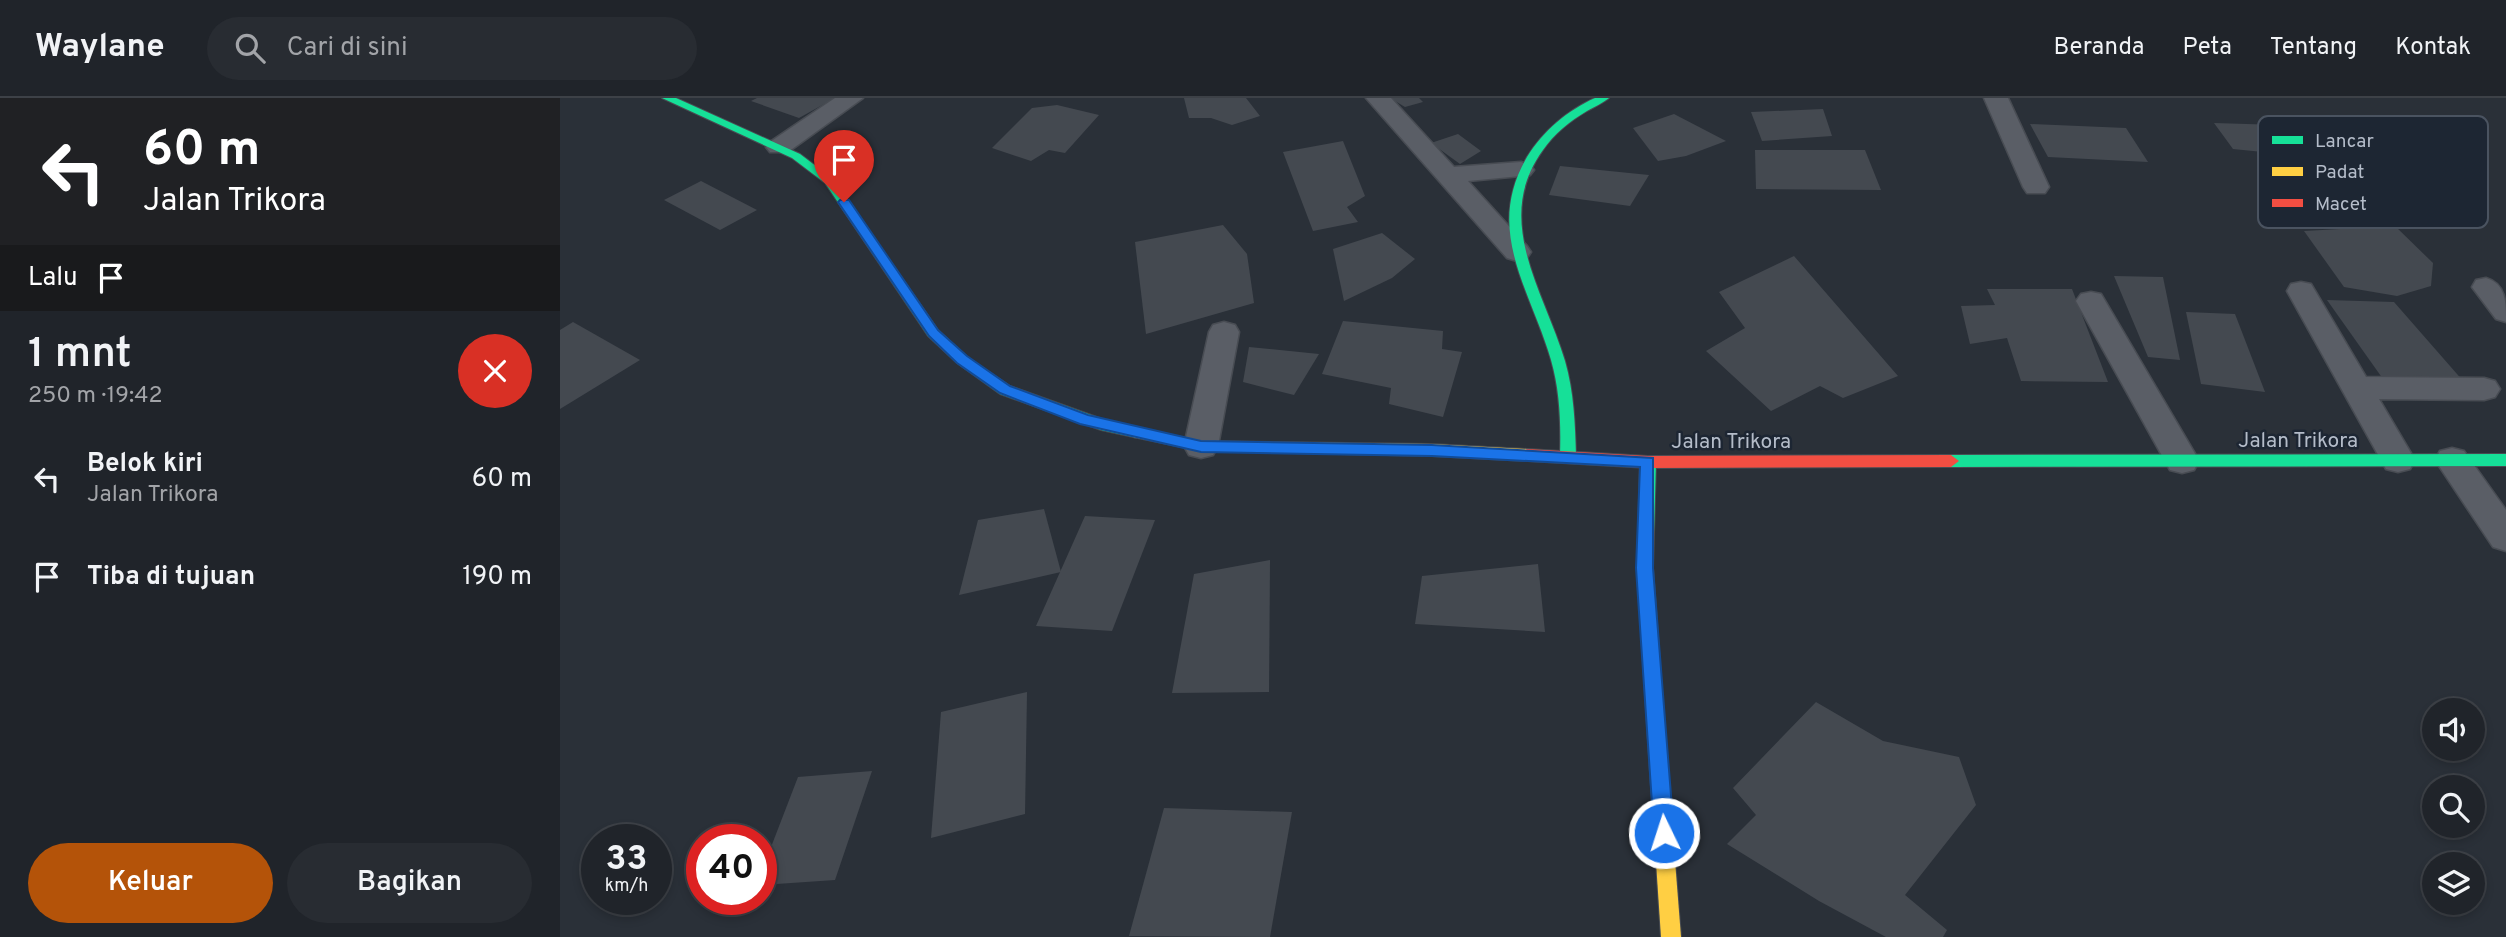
<!DOCTYPE html>
<html lang="id">
<meta charset="utf-8">
<style>
:root{--surface:#20242a;--page:#282c32;--text:#f1f3f6;--muted:#a2a4a8;--line:#3d4147;--accent:#b45309}
body{margin:0;font-family:Overpass,sans-serif;background:var(--page);color:var(--text);height:100vh;display:flex;flex-direction:column;font-size:26px;white-space:nowrap}
*{box-sizing:border-box;margin:0}
p{font-size:23px;color:var(--muted)}
.icon{flex:none;width:38px;height:38px;fill:none;stroke:currentColor;stroke-width:2;stroke-linecap:round;stroke-linejoin:round}
.map{position:relative;flex:1;overflow:hidden}
.drawer{display:flex;flex-direction:column;background:var(--surface);width:560px}
.drawer>*{flex:none}
.hud{background:#202124;color:#fff;overflow:hidden}
.controls{position:absolute;left:1862px;top:600px;display:grid;gap:14px}
.controls a{display:grid;place-items:center;width:63px;height:63px;border-radius:50%;background:var(--surface);box-shadow:0 4px 10px #0003,0 0 0 2px var(--line);font-size:35px}
.speed{position:absolute;left:21px;top:726px;display:flex;gap:14px;font-size:35px;font-weight:700;text-align:center}
.speed>*{display:grid;place-content:center;width:91px;height:91px;border-radius:50%;background:var(--surface);box-shadow:0 4px 10px #0003,0 0 0 2px var(--line);line-height:1}
.speed small{font-size:18px;font-weight:400}
.speed .limit{border:10px solid #d22;background:#fff;color:#111}
.pin{position:absolute;display:grid;place-items:center;width:60px;height:60px;color:#fff;margin:-72px -30px;border-radius:50% 50% 50% 0;rotate:-45deg;box-shadow:0 0 7px #0007}
.pin .icon{rotate:45deg}
.me{position:absolute;width:77px;margin:-38px;rotate:356deg;stroke-linejoin:round;filter:drop-shadow(0 0 5px #0008)}
.turn{display:flex;align-items:center;gap:24px;height:147px;padding:0 28px;font-size:32px}
.turn .icon{width:91px;height:91px;stroke-width:2.5}
.turn b{display:block;font-size:49px;line-height:60px}
.then{display:flex;align-items:center;height:66px;padding:0 28px;background:#0003;gap:14px;font-size:26px}
.round{display:grid;place-items:center;flex:none;width:74px;height:74px;border-radius:37px;background:var(--page)}
.headline{display:flex;align-items:center;justify-content:space-between;height:119px;padding:0 28px}
h1{font-size:42px;font-weight:600;line-height:52px}
.action{display:flex;gap:14px;margin-top:auto;padding:14px 28px}
.action a{flex:1;height:80px;border-radius:42px;background:var(--accent);color:#fff;font-size:28px;font-weight:600;line-height:80px;text-align:center}
.action a+a{background:var(--page);color:var(--text)}
ul{padding:0;list-style:none}
li{display:flex;align-items:center;gap:21px;height:98px;padding:0 28px}
li div{flex:1}
li b{display:block;font-size:26px}
li em{font-style:normal}
header{display:flex;align-items:center;gap:42px;box-sizing:border-box;height:98px;padding:0 35px;background:var(--surface);border-bottom:2px solid var(--line)}
header strong{font-size:33px}
nav{display:flex;gap:38px;margin-inline-start:auto;font-size:24px}
.search{width:490px;height:63px;background:var(--page);display:flex;align-items:center;gap:18px;box-sizing:border-box;padding:0 24px;border-radius:38px;color:var(--muted);font-size:26px}
main{display:flex;flex:1;min-height:0}
.map>svg:first-child{display:block}
.building{fill:#444950}
.lines{fill:none;stroke-linecap:round;stroke-linejoin:round}
.street-casing{stroke:#484c53;stroke-width:3}
.fast-casing{stroke:#484c53;stroke-width:2}
.slow-casing{stroke:#484c53;stroke-width:2}
.jam-casing{stroke:#484c53;stroke-width:2}
.street{fill:#5a5e66;fill-rule:evenodd}
.fast{fill:#16e098;fill-rule:evenodd}
.slow{fill:#ffcf43;fill-rule:evenodd}
.jam{fill:#f24e42;fill-rule:evenodd}
.route{fill:#1a73e8;stroke:#114b97;stroke-width:2}
.labels{text-anchor:middle;stroke-width:5;stroke-linejoin:round;paint-order:stroke}
.street-label{font-size:21px;fill:#b4bcc9;stroke:#1d2633}
.key{fill:#1d2633;stroke:#4a5360;stroke-width:2}
.key-label{font-size:19px;fill:#b4bcc9}
</style>
<header>
<strong>Waylane</strong>
<div class="search"><svg class="icon" aria-label="search" viewBox="0 0 24 24"><circle cx="10" cy="10" r="6"/><path d="M15 15l6 6"/></svg>Cari di sini</div>
<nav><a>Beranda</a><a>Peta</a><a>Tentang</a><a>Kontak</a></nav>
</header>
<main>
<section class="drawer">
<div class="hud">
<div class="turn"><svg class="icon" aria-label="left" viewBox="0 0 24 24"><path d="M17 20v-9H6M10 6l-5 5 5 5"/></svg><div><b>60 m</b>Jalan Trikora</div></div>
<div class="then">Lalu<svg class="icon" aria-label="arrive" viewBox="0 0 24 24"><path d="M6 21V4h12l-3 4 3 4H6"/></svg></div>
</div>
<div class="headline"><div><h1>1 mnt</h1><p>250 m · 19:42</p></div><a class="round" style="background:#d93025;color:#fff"><svg class="icon" aria-label="close" viewBox="0 0 24 24"><path d="M6 6l12 12M18 6L6 18"/></svg></a></div>
<ul>
<li><svg class="icon" aria-label="left" viewBox="0 0 24 24"><path d="M17 20v-9H6M10 6l-5 5 5 5"/></svg><div><b>Belok kiri</b><p>Jalan Trikora</p></div><em>60 m</em></li>
<li><svg class="icon" aria-label="arrive" viewBox="0 0 24 24"><path d="M6 21V4h12l-3 4 3 4H6"/></svg><div><b>Tiba di tujuan</b></div><em>190 m</em></li>
</ul>
<div class="action"><a>Keluar</a><a>Bagikan</a></div>
</section>
<div class="map">
<svg width="1946" height="839" viewBox="0 0 1946 839">
<rect width="100%" height="100%" fill="#2a3038"/>
<g class="building">
<path d="M197,0h78l-36,20 -48,-17z"/>
<path d="M624,0h62l14,18 -28,9 -21,-7h-22z"/>
<path d="M830,0h29l4,4 -18,5z"/>
<path d="M497,7l42,10 -34,38 -16,-3 -18,11 -39,-13 40,-40z"/>
<path d="M1263,11l9,27 -70,5 -11,-29z"/>
<path d="M1114,16l52,27 -40,15 -28,5 -25,-33z"/>
<path d="M1654,25l99,3 18,33 -98,-10z"/>
<path d="M1470,26l96,4 22,34 -100,-5z"/>
<path d="M898,36l23,17 -21,13 -29,-21z"/>
<path d="M783,43l22,55 -18,11 11,15 -45,9 -30,-79z"/>
<path d="M1195,52h110l16,40 -125,-1z"/>
<path d="M1000,68l89,9 -19,31 -81,-11z"/>
<path d="M141,83l56,29 -37,20 -56,-30z"/>
<path d="M663,127l24,29 7,49 -108,31 -11,-92z"/>
<path d="M1835,128l38,37 -2,23 -34,10 -53,-9 -40,-56z"/>
<path d="M822,135l33,26 -23,19 -48,23 -11,-52z"/>
<path d="M1234,158l104,120 -55,22 -23,-12 -49,25 -65,-60 39,-23 -26,-36z"/>
<path d="M1554,178l49,1 17,83 -32,-3z"/>
<path d="M1427,191h85l36,93 -87,-1 -14,-43 -37,6 -9,-38 34,-1z"/>
<path d="M1767,202l67,2 70,80 -81,-3z"/>
<path d="M1626,214l49,2 30,78 -64,-8z"/>
<path d="M783,223l100,10 -1,18 20,3 -19,65 -54,-13 2,-16 -69,-14z"/>
<path d="M13,224l67,38 -80,49v-79z"/>
<path d="M689,249l70,7 -25,41 -51,-13z"/>
<path d="M484,411l17,63 -102,23 19,-75z"/>
<path d="M525,418l70,4 -43,111 -76,-5z"/>
<path d="M710,462l-1,132 -97,1 22,-119z"/>
<path d="M978,466l7,68 -130,-8 7,-48z"/>
<path d="M467,594l-2,122 -94,24 10,-126z"/>
<path d="M1256,604l67,39 76,16 17,48 -71,90 42,35 -4,7h-57l-67,-36 -92,-57 29,-29 -23,-27z"/>
<path d="M312,673l-37,109 -74,5v-12l37,-96z"/>
<path d="M604,710l128,4 -22,125 -141,-1z"/>
</g>
<g class="lines">
<defs>
<g id="street">
<path d="M275,0h28l-75,54h-18l-4,-5 4,-5z"/>
<path d="M806,0h25l63,69 67,-5 9,3 4,5 -4,5 -62,6 59,65 4,6 -4,6 -10,3 -10,-3z"/>
<path d="M1424,0h24l41,89 -4,6h-18l-4,-6z"/>
<path d="M1926,180c20,6 20,24 20,44l-10,-3 -24,-32 4,-7z"/>
<path d="M1741,184l10,2 55,93 118,1 11,3 5,8 -5,8 -11,3 -105,-1 36,61 -5,9 -12,3 -12,-3 -99,-178 4,-7z"/>
<path d="M1531,194l10,2 93,158 5,9 -5,9 -12,3 -12,-3 -94,-169 5,-7z"/>
<path d="M664,224l11,3 4,7 -21,114 -5,9 -12,3 -12,-3 -5,-9 25,-114 4,-7z"/>
<path d="M1892,350l12,3 42,59v41l-13,-4 -58,-87 5,-9z"/>
</g>
<g id="fast">
<path d="M102,0h14l124,56 33,25 105,151 29,27 43,29 98,35 35,8 2,4 -2,4 -5,1 -37,-8 -101,-36 -43,-31 -29,-27 -103,-153 -33,-25z"/>
<path d="M1035,0h14c-6,5 -15,9 -22,13 -17,10 -33,23 -44,39 -51,70 1,141 22,211 9,31 10,63 11,95l-8,6 -8,-6c1,-32 0,-65 -9,-96 -21,-72 -67,-129 -24,-203 16,-26 41,-47 68,-59z"/>
<path d="M1946,356v12l-555,1 -8,-6 8,-6z"/>
<path d="M1088,358l8,6 -3,106 15,204 -2,6 -7,3 -7,-3 -2,-6 -13,-204 3,-106z"/>
</g>
<g id="slow">
<path d="M578,330l63,13 230,3 96,5 8,6 -8,6 -96,-5 -230,-5 -68,-14 -2,-4 2,-4z"/>
<path d="M1099,665l7,3 2,6 13,165h-20l-11,-165 2,-6z"/>
</g>
<path id="jam" d="M967,351l121,7 303,-1 8,6 -8,6 -303,1 -121,-7 -8,-6z"/>
</defs>
<use href="#street" class="street-casing"/>
<use href="#fast" class="fast-casing"/>
<use href="#slow" class="slow-casing"/>
<use href="#jam" class="jam-casing"/>
<use href="#street" class="street"/>
<use href="#fast" class="fast"/>
<use href="#slow" class="slow"/>
<use href="#jam" class="jam"/>
</g>
<path class="route" d="M280,102h9l89,130 29,26 43,30 78,29 113,26 231,4 221,13v110l21,265 -3,7 -7,3 -7,-3 -3,-7 -18,-265 4,-101 -208,-11 -231,-4 -121,-28 -80,-31 -43,-30 -28,-27 -91,-134z"/>
<g class="labels">
<g class="street-label">
<text x="1738" y="349">Jalan Trikora</text>
<text x="1171" y="350">Jalan Trikora</text>
</g>
</g>
<rect x="1698" y="18" width="230" height="112" rx="10" class="key"/>
<rect x="1712" y="38" width="31" height="8" fill="#16e098"/>
<rect x="1712" y="69" width="31" height="9" fill="#ffcf43"/>
<rect x="1712" y="101" width="31" height="8" fill="#f24e42"/>
<g class="key-label">
<text x="1755" y="49">Lancar</text>
<text x="1755" y="80">Padat</text>
<text x="1755" y="112">Macet</text>
</g>
</svg>
<div class="controls">
<a><svg class="icon" aria-label="sound" viewBox="0 0 24 24"><path d="M4 9h4l5-4v14l-5-4H4zM17 9q2 3 0 6"/></svg></a>
<a><svg class="icon" aria-label="search" viewBox="0 0 24 24"><circle cx="10" cy="10" r="6"/><path d="M15 15l6 6"/></svg></a>
<a><svg class="icon" aria-label="layers" viewBox="0 0 24 24"><path d="M12 4l9 5-9 5-9-5zM3 14l9 5 9-5"/></svg></a>
</div>
<div class="speed"><div>33<small>km/h</small></div><div class="limit">40</div></div>
<div class="pin" style="left:284px;top:104px;background:#d93025"><svg class="icon" aria-label="arrive" viewBox="0 0 24 24"><path d="M6 21V4h12l-3 4 3 4H6"/></svg></div>
<svg class="me" style="left:1104px;top:735px" viewBox="-20 -20 40 40"><circle r="17" fill="#1a73e8" stroke="#fff" stroke-width="3"/><path d="M0-11L8 9 0 5-8 9z" fill="#fff"/></svg>
</div>
</main>
